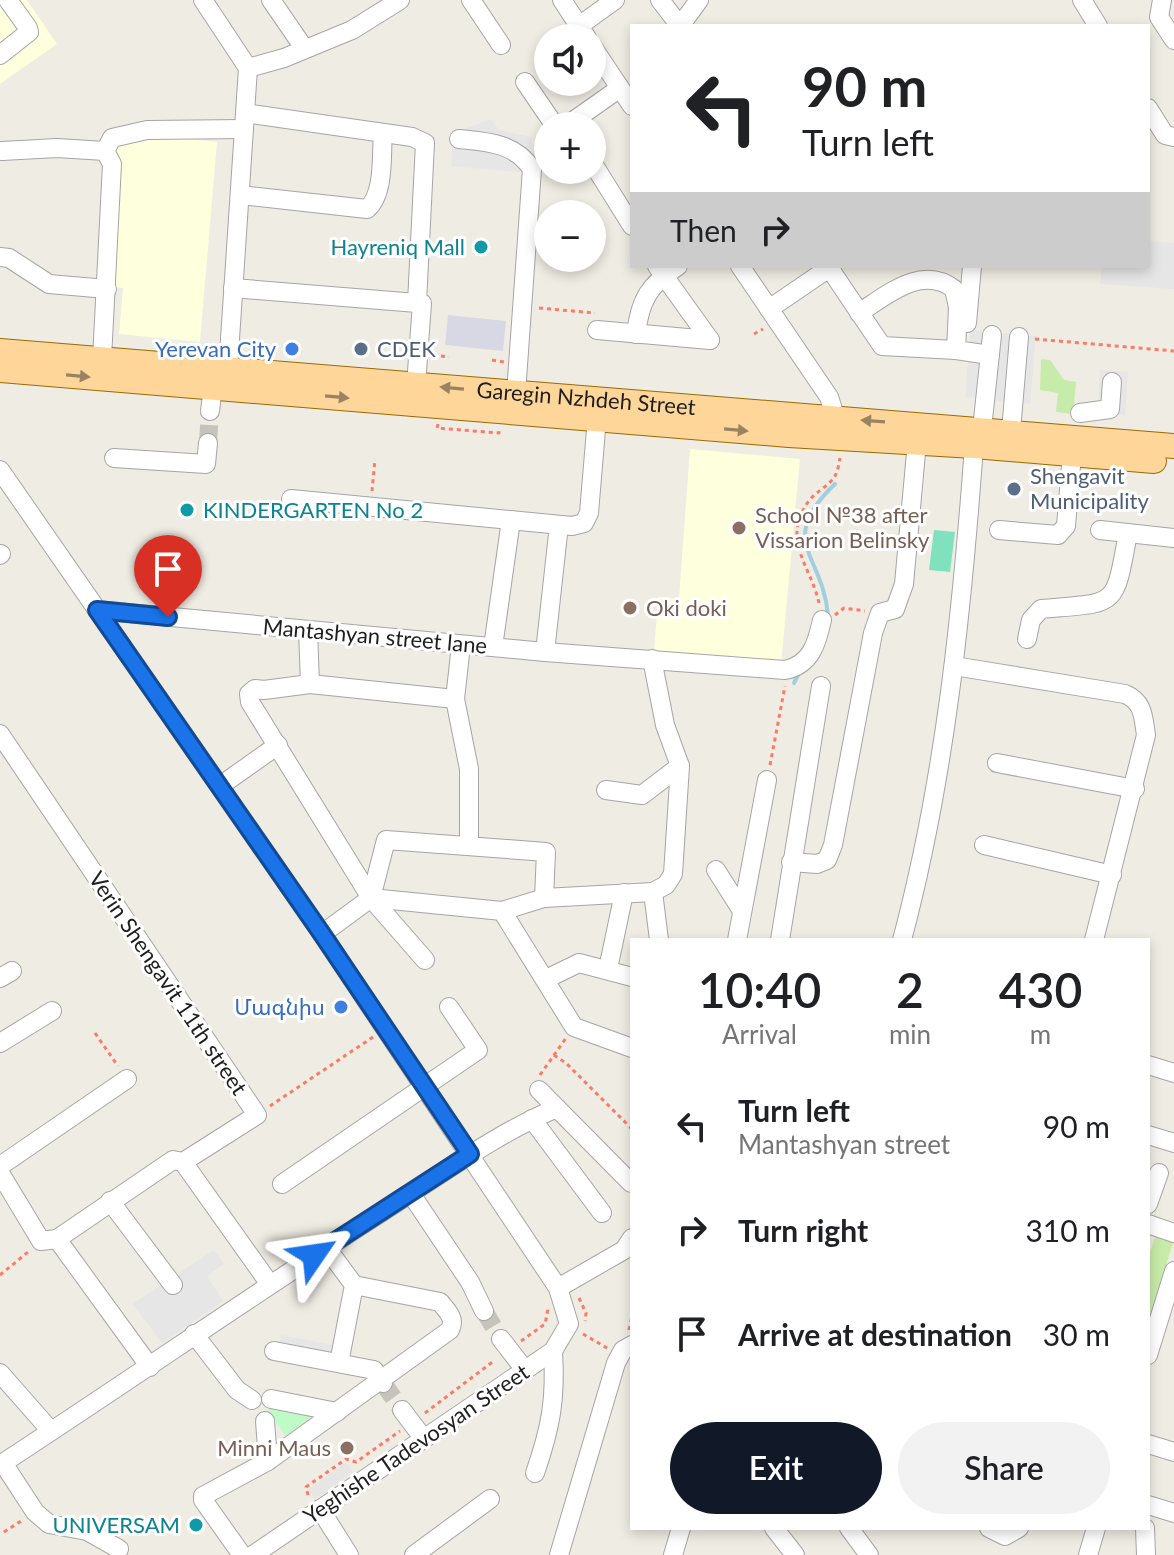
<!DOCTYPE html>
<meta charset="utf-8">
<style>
:root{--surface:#fff;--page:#f2f2f2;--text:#202124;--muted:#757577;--accent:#111827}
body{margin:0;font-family:Lato,"Noto Sans Armenian",sans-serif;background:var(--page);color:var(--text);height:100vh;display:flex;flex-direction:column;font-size:30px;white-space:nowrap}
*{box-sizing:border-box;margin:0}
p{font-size:26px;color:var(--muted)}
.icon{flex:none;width:44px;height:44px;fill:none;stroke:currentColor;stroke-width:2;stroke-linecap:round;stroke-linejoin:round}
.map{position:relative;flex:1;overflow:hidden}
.panel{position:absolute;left:630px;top:938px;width:520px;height:592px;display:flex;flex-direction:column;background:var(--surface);border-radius:0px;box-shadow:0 4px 12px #0003}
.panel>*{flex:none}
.top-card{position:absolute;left:630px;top:24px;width:520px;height:244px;border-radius:0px;box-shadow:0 4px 12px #0003;background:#fff;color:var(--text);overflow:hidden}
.controls{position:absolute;left:534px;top:24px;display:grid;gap:16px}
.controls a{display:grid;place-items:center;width:72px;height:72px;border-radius:50%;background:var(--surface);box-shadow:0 4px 12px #0003;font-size:40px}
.pin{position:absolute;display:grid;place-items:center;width:68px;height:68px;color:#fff;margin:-82px -34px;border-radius:50% 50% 50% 0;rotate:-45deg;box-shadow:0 0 8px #0007}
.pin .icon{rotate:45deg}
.me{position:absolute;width:88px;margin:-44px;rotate:58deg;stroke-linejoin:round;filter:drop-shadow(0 0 6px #0008)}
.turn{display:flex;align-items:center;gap:28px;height:168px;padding:0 40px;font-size:36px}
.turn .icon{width:104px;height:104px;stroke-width:2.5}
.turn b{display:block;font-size:56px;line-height:68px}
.then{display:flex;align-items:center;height:76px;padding:0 40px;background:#0003;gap:16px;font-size:30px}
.eta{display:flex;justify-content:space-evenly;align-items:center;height:136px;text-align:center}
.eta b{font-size:48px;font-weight:600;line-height:56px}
.cta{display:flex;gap:16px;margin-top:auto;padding:16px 40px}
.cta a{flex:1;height:92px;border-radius:48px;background:var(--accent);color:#fff;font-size:32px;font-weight:600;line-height:92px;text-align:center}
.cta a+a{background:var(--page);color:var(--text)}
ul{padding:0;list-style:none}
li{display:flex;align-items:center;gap:24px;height:104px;padding:0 40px}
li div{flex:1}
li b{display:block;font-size:30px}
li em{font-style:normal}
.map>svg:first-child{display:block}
.education{fill:#feffdd}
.grass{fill:#c7eba8}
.park{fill:#bffbc6}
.pitch{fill:#7fe1be}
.parking{fill:#e6e6e6}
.plaza{fill:#d8d8e5}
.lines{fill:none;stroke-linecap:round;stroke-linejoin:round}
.stream{stroke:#a2cfde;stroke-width:4}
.minor-tunnel{stroke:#c5c3bc;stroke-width:18;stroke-dasharray:18 9;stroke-linecap:butt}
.minor-casing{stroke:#a5a5a5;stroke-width:20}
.major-casing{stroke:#986a00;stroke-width:26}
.path{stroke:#fe7a66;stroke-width:3;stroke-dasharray:4 4;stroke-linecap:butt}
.minor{stroke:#fff;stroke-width:18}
.major{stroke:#fed699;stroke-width:24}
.oneway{fill:#998362}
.route-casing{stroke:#114b97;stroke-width:20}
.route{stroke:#1a73e8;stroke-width:14}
.culture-dot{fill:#0f9aa8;stroke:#fff;stroke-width:3}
.shop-dot{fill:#3f7fe0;stroke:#fff;stroke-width:3}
.service-dot{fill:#5c6f8a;stroke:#fff;stroke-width:3}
.education-dot{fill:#8d6e63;stroke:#fff;stroke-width:3}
.labels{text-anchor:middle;stroke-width:6;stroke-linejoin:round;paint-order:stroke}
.culture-label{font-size:22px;fill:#0d838f;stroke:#fff;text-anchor:end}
.shop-label{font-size:22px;fill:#366cbe;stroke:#fff;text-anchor:end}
.service-label{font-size:22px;fill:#4e5e75;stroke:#fff;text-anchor:start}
.street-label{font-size:22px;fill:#1e1e1e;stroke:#fff}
.education-label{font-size:22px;fill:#785e54;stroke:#fff;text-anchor:start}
</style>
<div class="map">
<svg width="1174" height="1555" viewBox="0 0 1174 1555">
<rect width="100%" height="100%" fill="#efece3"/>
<g class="education">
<path d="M0,0h27l30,44 -57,40z"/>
<path d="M118,132l99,10 -17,200 -81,-8 4,-46 -21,-2z"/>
<path d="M690,449l110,10 -19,206 -127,-12 4,-56 21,2z"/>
</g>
<g class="grass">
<path d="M1041,359l9,1 14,20 12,2 -3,32 -17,-2 2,-19 -18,-3z"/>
<path d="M1155,1237l18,6 -25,78v-62z"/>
</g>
<path class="park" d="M270,1405l46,8 -30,23 -18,-24z"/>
<path class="pitch" d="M934,530l21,2 -5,40 -21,-2z"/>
<g class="parking">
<path d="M491,119l8,11 33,7 -3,36 -78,-7 3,-33z"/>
<path d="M1148,241l26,2v46l-74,-5 2,-18h46z"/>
<path d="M971,330l65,6 -6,68 -65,-7z"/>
<path d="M1100,370l28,2 -3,43 -28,-3z"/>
<path d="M214,1250l10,14 -17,12 16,25 -61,42 -29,-39z"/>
<path d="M281,1335l57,11 -2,14 -57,-12z"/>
<path d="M346,1463l7,9 -38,27 -7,-9z"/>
</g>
<path class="plaza" d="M448,315l58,6 -3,30 -58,-6z"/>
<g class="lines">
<g class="stream">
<path d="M828,615c-5,-61 -53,-74 7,-131"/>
<path d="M794,683l6,-12"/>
</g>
<g class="minor-tunnel">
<path d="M208,443l2,-32"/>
<path d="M484,1311l17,28"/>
<path d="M383,1383l19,27"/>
</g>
<defs>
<g id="minor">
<path d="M203,0l45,68"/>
<path d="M271,0l33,48"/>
<path d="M471,0l30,45"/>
<path d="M562,0l25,38"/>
<path d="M660,0l20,26"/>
<path d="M1082,0l16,26"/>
<path d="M1162,0l-3,17 15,23"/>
<path d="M579,26l36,-26"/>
<path d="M680,26l19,-26"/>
<path d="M592,46l40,60"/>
<path d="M0,55l29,-23 -1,-4 -20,-28"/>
<path d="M248,68l36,-10 68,-28 48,-30"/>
<path d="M525,82l30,44"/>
<path d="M1148,108l17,27 9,2"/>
<path d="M245,113l167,24 13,6 -8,160h5l-6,82"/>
<path d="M566,126l54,-38"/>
<path d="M459,139c29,3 56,4 73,30l-16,224"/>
<path d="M2,151l55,-3 48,3 7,13 -10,195"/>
<path d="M105,151l7,-13 35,-8 97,-1"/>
<path d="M592,162l40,64"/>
<path d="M240,195l127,14c18,-15 14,-54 16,-76"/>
<path d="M0,257l9,1 40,26 58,5"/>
<path d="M657,266l53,74"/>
<path d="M740,266l89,131 7,22 1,12"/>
<path d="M828,266l54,80 74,4"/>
<path d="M233,288l184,15"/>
<path d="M769,309l63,-43"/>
<path d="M859,313c28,-18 63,-49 95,-24l4,18 -2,43 34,5"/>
<path d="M967,323l5,-57"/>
<path d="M597,330l113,10"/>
<path d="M636,334c4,-35 14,-50 42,-68"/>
<path d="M228,369l20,-301"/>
<path d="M210,411l3,-24"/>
<path d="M1080,413l30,-4 2,-27"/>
<path d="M982,429l10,-94"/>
<path d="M1011,431l8,-94"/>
<path d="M114,458l92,6 2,-21"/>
<path d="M0,470l322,464 236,354 11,36 -16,27 -300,204"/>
<path d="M291,499l281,27 12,-3 5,-10 8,-95"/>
<path d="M999,530l59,5 8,-9 6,-72"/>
<path d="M1100,530l74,8"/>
<path d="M0,555l1,-1"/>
<path d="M97,610l448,42 240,18c26,-5 32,-27 37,-50"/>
<path d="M308,630l2,54"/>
<path d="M1027,639l4,-19 10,-11c77,-7 73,1 87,-76"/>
<path d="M461,645l-6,54 14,70v77"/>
<path d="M493,647l18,-127"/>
<path d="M545,652l14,-127"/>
<path d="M954,666l171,28c19,8 18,23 21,41l-52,205"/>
<path d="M0,734l257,381 -74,47 86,121"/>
<path d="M997,763l138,26"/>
<path d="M220,786l58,-41"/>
<path d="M606,790l36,5 38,-29"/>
<path d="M984,845l128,30"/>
<path d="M791,862l26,2 10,-4 6,-15 40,-212 7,-20 15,-4 9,-25 13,-142"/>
<path d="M716,870l26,41"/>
<path d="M653,892l6,48"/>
<path d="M371,898l15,-58 160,12 -2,46"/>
<path d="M502,911l72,116 58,21"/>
<path d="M322,934l49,-36 131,13 42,-13 109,-6 13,-7 7,-11 7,-108 -15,-41 -13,-66"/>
<path d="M737,940l30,-160"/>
<path d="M780,940l41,-254"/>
<path d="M902,940c43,-161 60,-328 72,-494"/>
<path d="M425,960l-54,-62 -121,-196 -1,-8 6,-5 9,1 46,-6 145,15"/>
<path d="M608,969l16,-76"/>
<path d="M0,978l12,-7"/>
<path d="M546,979l33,-16 53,14"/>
<path d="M0,1043l52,-32"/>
<path d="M1148,1065l26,8"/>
<path d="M539,1090l92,93"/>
<path d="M532,1119l70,94"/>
<path d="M1148,1135l26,8"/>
<path d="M0,1166l127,-87"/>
<path d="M0,1173l41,68 16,-2 93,128"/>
<path d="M282,1184l196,-134 -29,-43"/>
<path d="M411,1194l59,88 14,29"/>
<path d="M110,1201l63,84"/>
<path d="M1148,1204l11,-31"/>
<path d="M1148,1224l26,9"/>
<path d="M57,1239l116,-79 10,2"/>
<path d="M326,1247l28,38 -15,78"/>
<path d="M558,1288l66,-38 8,-12"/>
<path d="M194,1334l43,56 15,10"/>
<path d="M501,1339l24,31"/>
<path d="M274,1351l100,19 9,13"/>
<path d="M1148,1355l26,-84"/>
<path d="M0,1373l51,58"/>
<path d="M271,1399l66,13"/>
<path d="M402,1410l22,29"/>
<path d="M265,1421l3,40"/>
<path d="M1148,1444l26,8"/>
<path d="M3,1463l32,49 14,12 38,7 32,18"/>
<path d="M0,1465c129,-84 255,-172 385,-255 56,-35 110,-76 172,-102"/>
<path d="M535,1473c16,-46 21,-74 18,-122"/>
<path d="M1148,1505l26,8"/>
<path d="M320,1509l29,46"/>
<path d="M774,1528l21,27"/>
<path d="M849,1528l20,27"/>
<path d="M989,1528l16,8 14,-8"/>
<path d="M1145,1528l1,27"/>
<path d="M242,1555l-39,-55v-4l65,-35 182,-131c6,-12 -3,-19 -10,-28l-86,-17"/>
<path d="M414,1555l76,-56"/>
<path d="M559,1555l57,-192 7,-13 9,-5"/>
<path d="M673,1555l8,-27"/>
<path d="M1088,1555l8,-27"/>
</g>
<g id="major">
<path id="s1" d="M0,351l1174,95"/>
<path d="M0,370l789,65 185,11 180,15"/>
</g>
</defs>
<use href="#minor" class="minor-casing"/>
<use href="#major" class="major-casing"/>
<g class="path">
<path d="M539,308l56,5"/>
<path d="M754,334l9,-5"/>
<path d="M1035,339l139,12"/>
<path d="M433,355l16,2"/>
<path d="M492,360l12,2"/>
<path d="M438,424l-1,4 62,5v-3"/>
<path d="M372,491l3,-32"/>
<path d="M819,603c-8,-37 -38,-62 -11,-101 7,-10 21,-16 27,-26 3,-5 4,-13 5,-18"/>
<path d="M835,615l9,-7 21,3"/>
<path d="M770,765l15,-79"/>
<path d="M95,1033l23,33"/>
<path d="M554,1055l12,8 66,66"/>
<path d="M540,1075l26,-37"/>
<path d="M270,1106l103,-69"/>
<path d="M0,1275l28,-23"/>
<path d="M579,1298l7,15 -1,8"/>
<path d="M629,1330l3,-14"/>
<path d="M583,1334l24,14"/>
<path d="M521,1341l24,-17 3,-15"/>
<path d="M425,1413l70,-53"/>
<path d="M308,1495l-2,-8 40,-28 10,3 44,-31"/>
<path d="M4,1532l17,-11"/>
</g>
<use href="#minor" class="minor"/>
<use href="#major" class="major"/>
</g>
<defs><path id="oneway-solid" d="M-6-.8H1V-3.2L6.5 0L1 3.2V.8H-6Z" transform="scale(2)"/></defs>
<g class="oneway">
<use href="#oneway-solid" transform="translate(78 376) rotate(5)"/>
<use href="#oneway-solid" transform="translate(452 388) rotate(-175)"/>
<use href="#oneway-solid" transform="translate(337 397) rotate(5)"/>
<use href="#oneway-solid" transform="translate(873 421) rotate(-176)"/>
<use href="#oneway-solid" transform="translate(736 430) rotate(5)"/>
</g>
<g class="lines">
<defs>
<path id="route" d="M168,617l-71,-7 225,324 148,220 -156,101"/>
</defs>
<use href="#route" class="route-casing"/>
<use href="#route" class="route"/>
</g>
<g class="culture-dot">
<circle cx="481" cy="247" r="8"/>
<circle cx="187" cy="510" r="8"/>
<circle cx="196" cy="1525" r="8"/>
</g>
<g class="shop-dot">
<circle cx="292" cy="349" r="8"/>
<circle cx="341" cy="1007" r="8"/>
</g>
<g class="service-dot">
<circle cx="361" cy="349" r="8"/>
<circle cx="1014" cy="489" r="8"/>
</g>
<g class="education-dot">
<circle cx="739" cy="528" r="8"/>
<circle cx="630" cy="608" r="8"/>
<circle cx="347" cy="1448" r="8"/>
</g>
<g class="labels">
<g class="culture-label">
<text x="465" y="255">Hayreniq Mall</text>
<text x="203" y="518" text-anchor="start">KINDERGARTEN No 2</text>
<text x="180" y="1533">UNIVERSAM</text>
</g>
<g class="shop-label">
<text x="276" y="357">Yerevan City</text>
<text x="325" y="1015">Մագնիս</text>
</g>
<g class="service-label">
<text x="377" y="357">CDEK</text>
<text x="1030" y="484">Shengavit<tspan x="1030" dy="25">Municipality</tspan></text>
</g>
<g class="street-label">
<text dy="8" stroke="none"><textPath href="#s1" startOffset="588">Garegin Nzhdeh Street</textPath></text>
<text transform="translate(375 636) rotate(5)" y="8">Mantashyan street lane</text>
<text transform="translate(168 983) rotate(56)" y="8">Verin Shengavit 11th street</text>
<text transform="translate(416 1444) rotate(-34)" y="8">Yeghishe Tadevosyan Street</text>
</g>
<g class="education-label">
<text x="755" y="523">School №38 after<tspan x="755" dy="25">Vissarion Belinsky</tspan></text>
<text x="646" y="616">Oki doki</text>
<text x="331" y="1456" text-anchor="end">Minni Maus</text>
</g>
</g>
</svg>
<div class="controls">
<a><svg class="icon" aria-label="sound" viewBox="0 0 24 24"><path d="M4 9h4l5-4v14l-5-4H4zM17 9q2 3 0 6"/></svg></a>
<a>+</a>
<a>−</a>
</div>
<div class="pin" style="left:168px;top:617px;background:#d93025"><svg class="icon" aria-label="arrive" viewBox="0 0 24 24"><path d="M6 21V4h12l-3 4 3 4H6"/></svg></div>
<svg class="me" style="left:314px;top:1255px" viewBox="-20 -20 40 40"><path d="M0-17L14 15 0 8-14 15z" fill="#1a73e8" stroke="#fff" stroke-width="4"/></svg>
<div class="top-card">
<div class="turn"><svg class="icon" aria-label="left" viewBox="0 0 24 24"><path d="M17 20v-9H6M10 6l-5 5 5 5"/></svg><div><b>90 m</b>Turn left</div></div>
<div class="then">Then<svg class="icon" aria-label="right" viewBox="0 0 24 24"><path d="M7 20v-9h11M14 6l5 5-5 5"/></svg></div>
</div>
<section class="panel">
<div class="eta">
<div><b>10:40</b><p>Arrival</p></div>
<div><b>2</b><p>min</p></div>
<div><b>430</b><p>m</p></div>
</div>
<ul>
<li><svg class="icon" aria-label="left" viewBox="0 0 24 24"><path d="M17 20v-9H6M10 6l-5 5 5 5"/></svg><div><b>Turn left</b><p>Mantashyan street</p></div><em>90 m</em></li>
<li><svg class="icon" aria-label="right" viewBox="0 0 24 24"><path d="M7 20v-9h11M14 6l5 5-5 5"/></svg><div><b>Turn right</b></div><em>310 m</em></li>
<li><svg class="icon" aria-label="arrive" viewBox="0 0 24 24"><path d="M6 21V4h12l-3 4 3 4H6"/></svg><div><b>Arrive at destination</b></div><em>30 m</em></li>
</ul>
<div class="cta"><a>Exit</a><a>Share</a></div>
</section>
</div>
